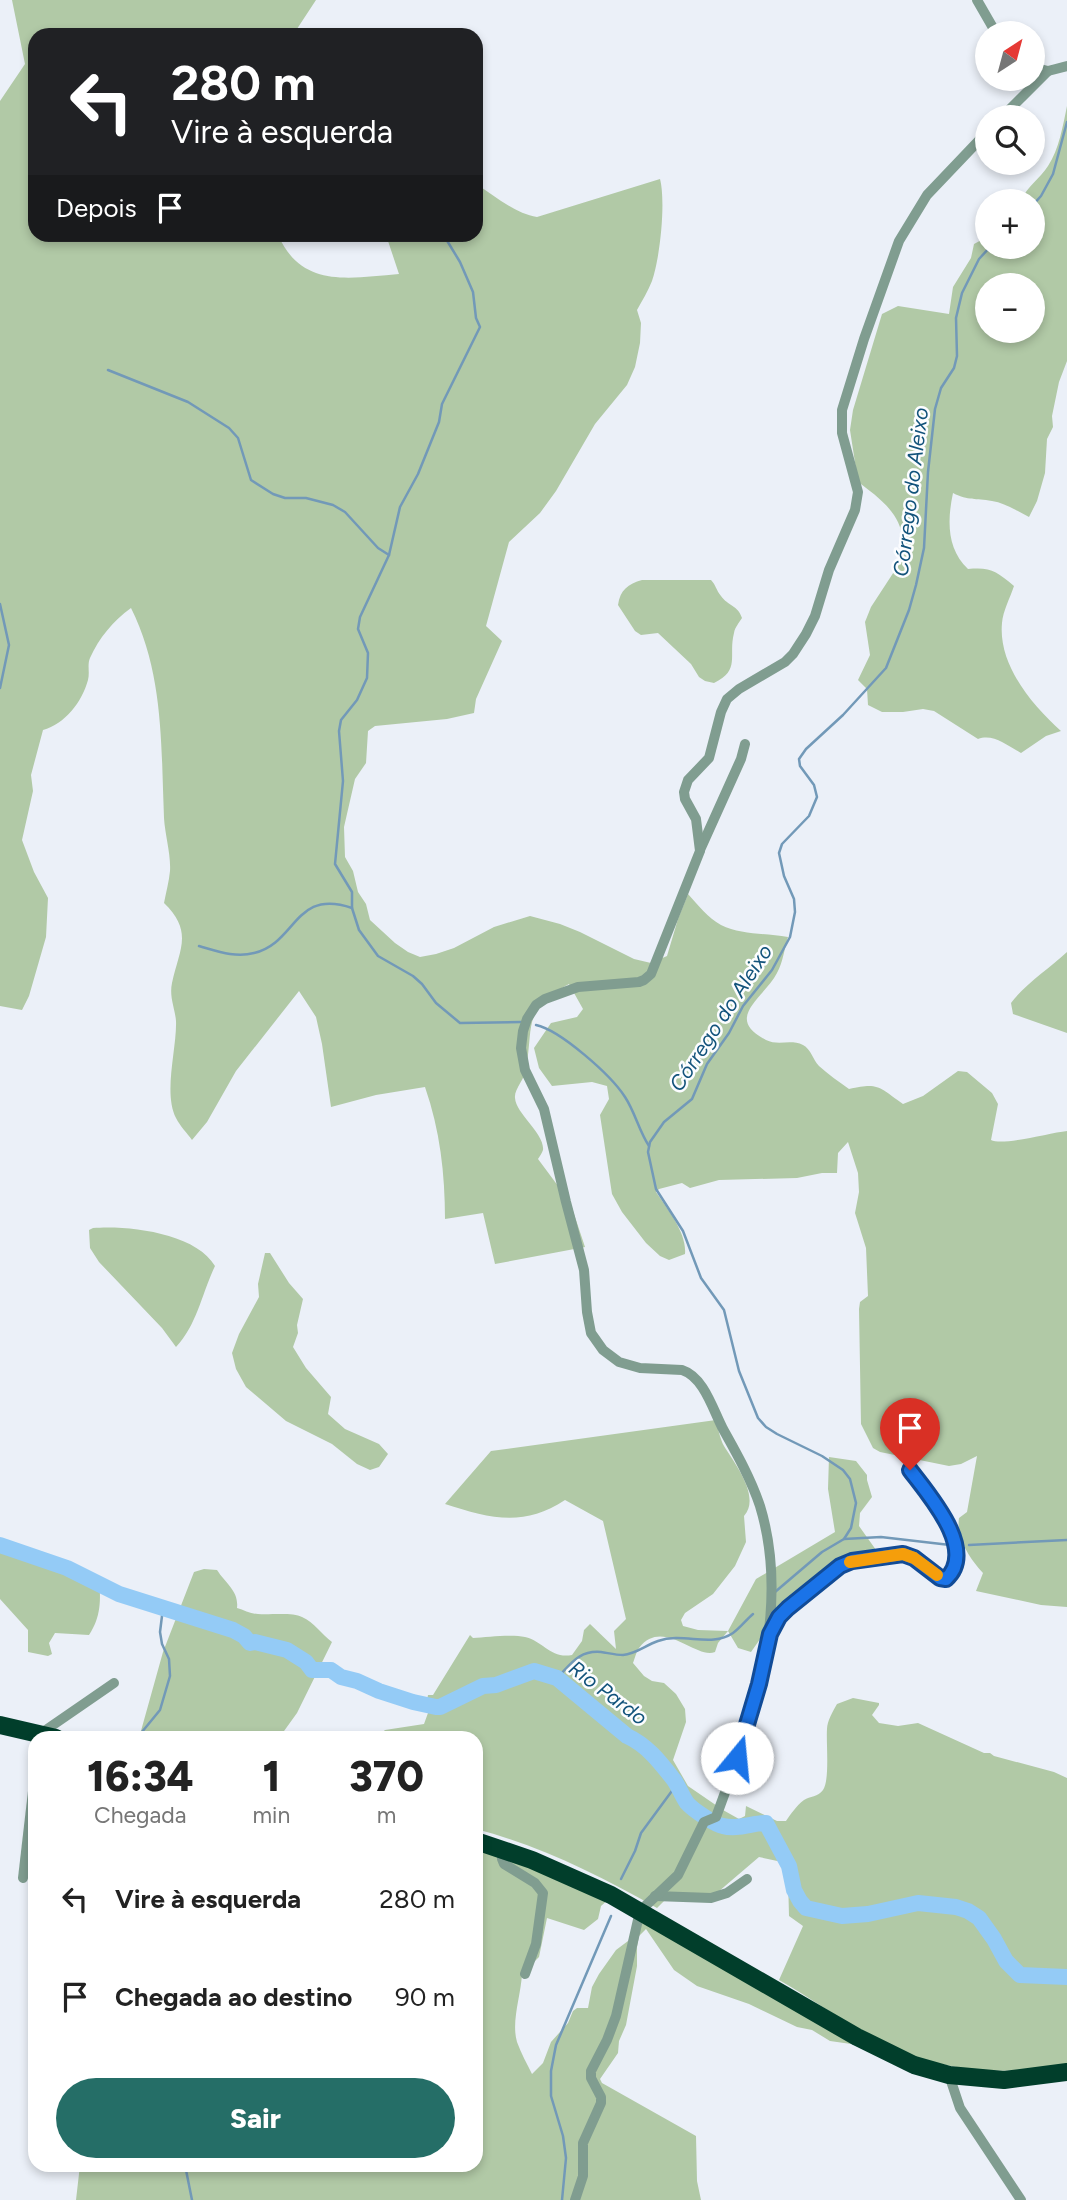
<!DOCTYPE html>
<html lang="pt">
<meta charset="utf-8">
<style>
:root{--surface:#fff;--page:#f2f2f2;--text:#222;--muted:#767676;--accent:#256e67}
body{margin:0;font-family:Figtree,sans-serif;background:var(--page);color:var(--text);height:100vh;display:flex;flex-direction:column;font-size:26px;white-space:nowrap}
*{box-sizing:border-box;margin:0}
p{font-size:23px;color:var(--muted)}
.icon{flex:none;width:38px;height:38px;fill:none;stroke:currentColor;stroke-width:2;stroke-linecap:round;stroke-linejoin:round}
.map{position:relative;flex:1;overflow:hidden}
.sheet{position:absolute;left:28px;top:1731px;width:455px;height:441px;display:flex;flex-direction:column;background:var(--surface);border-radius:21px;box-shadow:0 4px 10px #0003}
.sheet>*{flex:none}
.guide{position:absolute;left:28px;top:28px;width:455px;height:214px;border-radius:21px;box-shadow:0 4px 10px #0003;background:#202124;color:#fff;overflow:hidden}
.needle{width:46px;rotate:36deg}
.tools{position:absolute;left:975px;top:21px;display:grid;gap:14px}
.tools a{display:grid;place-items:center;width:70px;height:70px;border-radius:50%;background:var(--surface);box-shadow:0 4px 10px #0003;font-size:35px}
.pin{position:absolute;display:grid;place-items:center;width:60px;height:60px;color:#fff;margin:-72px -30px;border-radius:50% 50% 50% 0;rotate:-45deg;box-shadow:0 0 7px #0007}
.pin .icon{rotate:45deg}
.me{position:absolute;width:77px;margin:-38px;rotate:17deg;stroke-linejoin:round;filter:drop-shadow(0 0 5px #0008)}
.turn{display:flex;align-items:center;gap:24px;height:147px;padding:0 28px;font-size:32px}
.turn .icon{width:91px;height:91px;stroke-width:2.5}
.turn b{display:block;font-size:49px;line-height:60px}
.then{display:flex;align-items:center;height:66px;padding:0 28px;background:#0003;gap:14px;font-size:26px}
.eta{display:flex;justify-content:space-evenly;align-items:center;height:119px;text-align:center}
.eta b{font-size:42px;font-weight:800;line-height:49px}
.primary-button{display:flex;gap:14px;margin-top:auto;padding:14px 28px}
.primary-button a{flex:1;height:80px;border-radius:42px;background:var(--accent);color:#fff;font-size:28px;font-weight:800;line-height:80px;text-align:center}
ul{padding:0;list-style:none}
li{display:flex;align-items:center;gap:21px;height:98px;padding:0 28px}
li div{flex:1}
li b{display:block;font-size:26px}
li em{font-style:normal}
.map>svg:first-child{display:block}
.green{fill:#b1c9a6;fill-rule:evenodd}
.lines{fill:none;stroke-linecap:round;stroke-linejoin:round}
.stream{stroke:#7299b8;stroke-width:2.5}
.river{stroke:#94cbf6;stroke-width:16}
.street{stroke:#809d90;stroke-width:10}
.highway{stroke:#013e2b;stroke-width:18}
.route-casing{stroke:#114b97;stroke-width:18}
.route{stroke:#1a73e8;stroke-width:12}
.slow{stroke:#f59e0b;stroke-width:12}
.labels{text-anchor:middle;stroke-width:5;stroke-linejoin:round;paint-order:stroke}
.water-label{font-size:21px;font-style:italic;fill:#12537b;stroke:#fcfdff}
</style>
<div class="map">
<svg width="1067" height="2200" viewBox="0 0 1067 2200">
<rect width="100%" height="100%" fill="#ebf0f8"/>
<g class="green">
<path d="M12,0h304l-23,35h-258v199l243,1c24,54 72,43 121,39l-13,-39 90,-1v-50c18,11 39,30 61,33l123,-38c6,23 0,79 -8,102 -4,10 -10,20 -15,29l4,13 -1,20 -5,24 -8,18 -32,39 -39,67 -16,22 -31,29 -23,84 16,15 -26,58 -2,14 -27,6 -72,7 -7,5 -2,32 -11,16 -11,48 1,30 8,14 5,21 8,12 4,16 25,23 13,9 12,5 16,-3 18,-6 40,-21 36,-11 30,8 20,8 54,27 17,4 16,-7 11,-37 10,-25c10,11 20,24 33,31 20,10 45,8 67,12 -4,13 -5,25 -11,36 -13,25 -54,45 -11,67 12,6 25,-1 37,5 8,4 10,15 16,21 9,8 20,16 30,23 30,-7 30,-2 54,15l20,-8 35,-25 9,1 25,21 6,11 -7,36c12,6 58,-7 76,-9v476l-26,-2 -65,-14 7,-18c-13,-14 -27,-35 -24,-55l8,-6 10,-56 -16,8 -12,2 -69,-14 -7,-4 -12,-24 -2,-115 1,-7 8,-6 -2,-48 -11,-35 4,-21 -1,-19 -10,-31 -10,11 -1,20h-15l-25,5 -78,2 -29,8 -8,-5 -23,6 -3,3c12,18 31,41 29,62l-16,6 -9,-4 -14,-13 -24,-31 -10,-18 -12,-79 9,-16 -2,-13 -15,-4 -40,4 -13,-18 -5,-20 17,-25 26,-6 6,-8 -14,-25c-47,26 -35,39 -43,85 -1,10 -12,20 -11,29 1,16 30,36 28,52 -1,3 -3,6 -5,9l32,43 15,45 -90,17 -12,-51 -38,6c0,-45 -5,-89 -20,-132l-49,8 -45,12 -9,-63 -6,-27 -17,-26 -63,80 -29,51 -15,18c-5,-7 -12,-14 -16,-22 -13,-25 1,-70 0,-97 -1,-13 -7,-24 -4,-38 7,-33 22,-51 -8,-80 2,-11 5,-21 6,-32 1,-17 -5,-36 -6,-53 -3,-72 0,-144 -33,-210 -18,13 -32,30 -41,50 -3,7 0,14 -2,22 -6,22 -23,44 -45,50l-12,45 2,16 -11,49 12,32 14,26 -2,39 -17,59 -7,14 -22,-4v-905l25,-37z"/>
<path d="M1067,106v255l-8,21 -7,34 1,11 -6,12 -2,34 -8,28 -8,16c-12,-6 -24,-14 -37,-16 -17,-3 -23,0 -39,-8 -6,28 -6,56 15,76 23,-2 28,2 46,17 -4,12 -11,25 -12,37 -4,42 30,82 59,108l-15,5 -25,17c-13,-7 -28,-20 -43,-14l-44,-28 -11,-2 -20,3h-21l-14,-7 -1,-16 -9,-9 12,-25 -5,-33 6,-15 30,-46c-2,-8 2,-14 1,-22 0,-25 -26,-44 -44,-57l-8,-52 3,-20 29,-96 16,-8 51,8 4,-27 18,-29 3,-14 13,-7v10h45v-46h-11c6,-15 19,-22 27,-35 11,-16 15,-41 19,-60zM987,285h45v46h-45z"/>
<path d="M642,580h69c5,5 5,10 10,16 7,10 17,9 21,22 -3,5 -7,9 -8,15 -6,23 7,37 -20,50l-9,-2 -6,-4 -8,-13 -33,-31 -17,2 -6,-4 -17,-26c2,-15 10,-21 24,-25z"/>
<path d="M1067,952v81l-54,-19 -2,-11c15,-20 38,-34 56,-51z"/>
<path d="M93,1228c35,-3 103,5 122,38 -13,27 -18,59 -39,81l-14,-19 -63,-66 -9,-14 -1,-18z"/>
<path d="M265,1253h5l19,30 14,16 -6,26 1,8 -5,14 13,21 25,29 -3,17 17,15 34,15 9,10 -9,13 -9,3 -13,-6 -25,-20 -46,-23 -40,-34 -10,-18 -4,-16 7,-19 20,-37 -1,-13z"/>
<path d="M716,1420c2,8 4,19 8,26 11,18 37,51 20,70l2,26 -11,24 -22,28 -28,19 -4,7 2,6 15,4 30,1 28,-52 79,-47 -7,-43 1,-32 27,4 11,14v5l5,17 -12,16 -1,13 22,31 -32,1 -11,4 -20,19 -39,31 -28,40 -13,-4 -10,-17 -10,12 -3,9c-19,8 -52,-35 -76,-4 -3,4 -4,10 -6,15l11,13 8,5 12,2 12,11 9,15 1,13 -13,38 15,26 35,24 16,9 6,-3 1,-10 31,15h9c5,-7 10,-15 18,-21 6,-4 14,-3 19,-10 7,-10 3,-47 4,-61 0,-8 6,-18 10,-25l16,-6 26,5v2l-7,10 7,8 19,3 20,-3 66,30h6l4,3 60,16 13,6v287c-54,9 -112,9 -163,-13 -44,-18 -83,-48 -125,-72l24,-54 -14,-10 -1,-39 -6,-15 -23,-5 -48,41h-44l-10,10c-58,-33 -117,-62 -181,-79v-91h-100l9,-8 39,-6 4,-11 -3,-2 3,-16h5l37,-60 3,3c14,-1 39,-4 52,-1 18,4 26,22 47,18l10,-14 2,-11 6,-6 26,25 -2,-18 12,-12 -23,-98 -38,-21c-42,28 -76,18 -120,4l46,-53z"/>
<path d="M0,1541c33,13 67,24 99,39 2,20 2,37 -10,55l-34,-2 -6,10 3,11 -4,2 -20,-4v-22l-28,-31z"/>
<path d="M204,1569l13,1c9,14 22,21 20,38 7,2 14,6 21,6 12,1 35,-2 44,3 12,5 20,18 30,25l-35,71 -18,25h-140l24,-86 31,-80z"/>
<path d="M476,1845l133,54 -8,7 -3,13 -14,11 -37,-12 -8,39 -17,17c-1,21 -11,48 -5,68 4,11 10,22 15,32l11,-11 8,-21 17,-19 5,-12 4,-3h11l4,-21 7,-13 17,-24 16,-12 8,-18 218,125 -28,-4 -18,-11 -15,-3 -48,-23 -52,-18 -23,-16 -28,-41 -7,7 -2,11v19l-11,59 -7,16 -1,12 -18,26 2,4 94,53 1,45 4,19h-625l4,-35h396z"/>
</g>
<g class="lines">
<g class="stream">
<path d="M1032,206l9,-10 12,-22 14,-52"/>
<path d="M443,234l17,28 13,30 3,26 4,9 -38,77 -3,18 -21,52 -18,33 -11,48 -29,62 -2,12 10,24 -1,25 -10,22 -16,20 -2,11 4,50 -8,83 17,28v16l7,22 19,26 35,20 9,8 14,19 24,20 61,-1"/>
<path d="M108,370l80,32 41,26 9,10 13,42 22,14 12,4h21l27,7 12,7 33,36 11,7"/>
<path d="M0,604l9,41 -9,43"/>
<path d="M199,946c18,5 36,12 55,7 43,-10 40,-65 98,-45"/>
<path d="M536,1025c24,5 75,50 89,72 10,15 14,34 24,49"/>
<path d="M844,1539l37,-2 69,8"/>
<path d="M969,1545l98,-5"/>
<path d="M775,1592l47,-40 22,-13 7,-11 5,-25 -6,-24 -7,-9 -21,-14 -45,-22 -11,-7 -8,-9 -19,-47 -15,-61 -23,-32 -18,-47 -27,-42 -8,-37 2,-10 14,-20 28,-23 15,-35 22,-31 14,-27 29,-36 18,-33 5,-25 -1,-13 -10,-23 -5,-23 3,-9 27,-28 8,-19 -3,-12 -14,-19 -1,-7 7,-10 37,-34 43,-47 23,-58 7,-25 8,-37 4,-76 7,-63 6,-21 13,-20 3,-12 -1,-38 6,-25 17,-34 11,-12"/>
<path d="M557,1678c14,-14 22,-28 44,-26 7,1 15,3 22,3 13,-1 23,-10 35,-14 26,-9 53,7 75,-8 7,-5 13,-13 20,-19"/>
<path d="M137,1738l23,-28 10,-34 -1,-17 -7,-15 -2,-12 3,-24"/>
<path d="M621,1879l14,-28 6,-18 36,-49"/>
<path d="M185,2165l7,35"/>
<path d="M562,2200l4,-42 -3,-22 -12,-40v-25l5,-26 55,-129"/>
</g>
<path class="river" d="M0,1545l67,23 52,26 114,36 11,6 6,7 5,-1 32,8 19,12 6,8h19l10,7 16,4 22,10 34,11 23,5h4l43,-21 13,-1 38,-14 23,7 70,58c20,9 33,26 47,44 5,7 8,16 13,23 5,6 28,22 36,23 14,4 29,-3 43,-3l23,43 5,24 6,11 6,7 36,8 26,-2 50,-11 38,4 12,4 11,7 15,21 12,22 14,14 47,2"/>
<g class="street">
<path d="M977,0l19,33"/>
<path d="M1032,67l16,4 19,-5"/>
<path d="M1002,117l46,-46"/>
<path d="M700,850l41,-91 4,-15"/>
<path d="M770,1634l18,-26 58,-45 57,-9 11,4 26,20 6,1c32,-29 -18,-85 -36,-109"/>
<path d="M40,1734l74,-51"/>
<path d="M502,1850v9l2,5 31,19 8,10 -7,51 -11,30"/>
<path d="M23,1878l12,-104"/>
<path d="M655,1896l56,2 16,-5 20,-14"/>
<path d="M949,2075l11,33 61,92"/>
<path d="M575,2200l8,-24v-33l18,-40v-6l-10,-19v-7l16,-31 9,-24 24,-105 38,-36 26,-53 12,-5c36,-97 76,-206 44,-311 -9,-27 -23,-52 -37,-77 -10,-19 -19,-52 -41,-59l-42,-2 -21,-6 -16,-12 -12,-17 -4,-21 -3,-42 -18,-68 -22,-93 -19,-39 -4,-22 2,-17 4,-12 9,-14 9,-6 33,-12 61,-5 5,-2 7,-6 49,-123 -4,-32 -11,-20 -1,-7 4,-12 21,-22 12,-46 6,-13 12,-10 46,-27 8,-8 13,-20 9,-18 14,-46 26,-60 3,-18 -16,-59v-23l22,-71 35,-98 28,-46 60,-63"/>
</g>
<g class="highway">
<path d="M0,1725l56,13"/>
<path d="M476,1841l56,19 79,35 246,142 57,28 35,10 55,5 63,-8"/>
</g>
</g>
<g class="lines">
<defs>
<path id="route" d="M737,1758l22,-74 11,-50 9,-17 9,-9 52,-42 12,-5 51,-7 11,4 26,20 6,1c32,-29 -18,-85 -36,-109"/>
</defs>
<use href="#route" class="route-casing"/>
<use href="#route" class="route"/>
<path class="slow" d="M850,1562l53,-8 11,4 23,17"/>
</g>
<g class="labels">
<g class="water-label">
<text transform="translate(911 492) rotate(-83)" y="7">Córrego do Aleixo</text>
<text transform="translate(721 1018) rotate(-57)" y="7">Córrego do Aleixo</text>
<text transform="translate(608 1693) rotate(37)" y="7">Rio Pardo</text>
</g>
</g>
</svg>
<div class="tools">
<a><svg class="needle" viewBox="-14 -14 28 28"><path d="M0-13l5 13h-10z" fill="#e53935"/><path d="M0 13l5-13h-10z" fill="#767676"/></svg></a>
<a><svg class="icon" aria-label="search" viewBox="0 0 24 24"><circle cx="10" cy="10" r="6"/><path d="M15 15l6 6"/></svg></a>
<a>+</a>
<a>−</a>
</div>
<div class="pin" style="left:910px;top:1470px;background:#d93025"><svg class="icon" aria-label="arrive" viewBox="0 0 24 24"><path d="M6 21V4h12l-3 4 3 4H6"/></svg></div>
<svg class="me" style="left:737px;top:1758px" viewBox="-20 -20 40 40"><circle r="19" fill="#fff"/><path d="M0-13L10 11 0 6-10 11z" fill="#1a73e8"/></svg>
<div class="guide">
<div class="turn"><svg class="icon" aria-label="left" viewBox="0 0 24 24"><path d="M17 20v-9H6M10 6l-5 5 5 5"/></svg><div><b>280 m</b>Vire à esquerda</div></div>
<div class="then">Depois<svg class="icon" aria-label="arrive" viewBox="0 0 24 24"><path d="M6 21V4h12l-3 4 3 4H6"/></svg></div>
</div>
<section class="sheet">
<div class="eta">
<div><b>16:34</b><p>Chegada</p></div>
<div><b>1</b><p>min</p></div>
<div><b>370</b><p>m</p></div>
</div>
<ul>
<li><svg class="icon" aria-label="left" viewBox="0 0 24 24"><path d="M17 20v-9H6M10 6l-5 5 5 5"/></svg><div><b>Vire à esquerda</b></div><em>280 m</em></li>
<li><svg class="icon" aria-label="arrive" viewBox="0 0 24 24"><path d="M6 21V4h12l-3 4 3 4H6"/></svg><div><b>Chegada ao destino</b></div><em>90 m</em></li>
</ul>
<div class="primary-button"><a>Sair</a></div>
</section>
</div>
